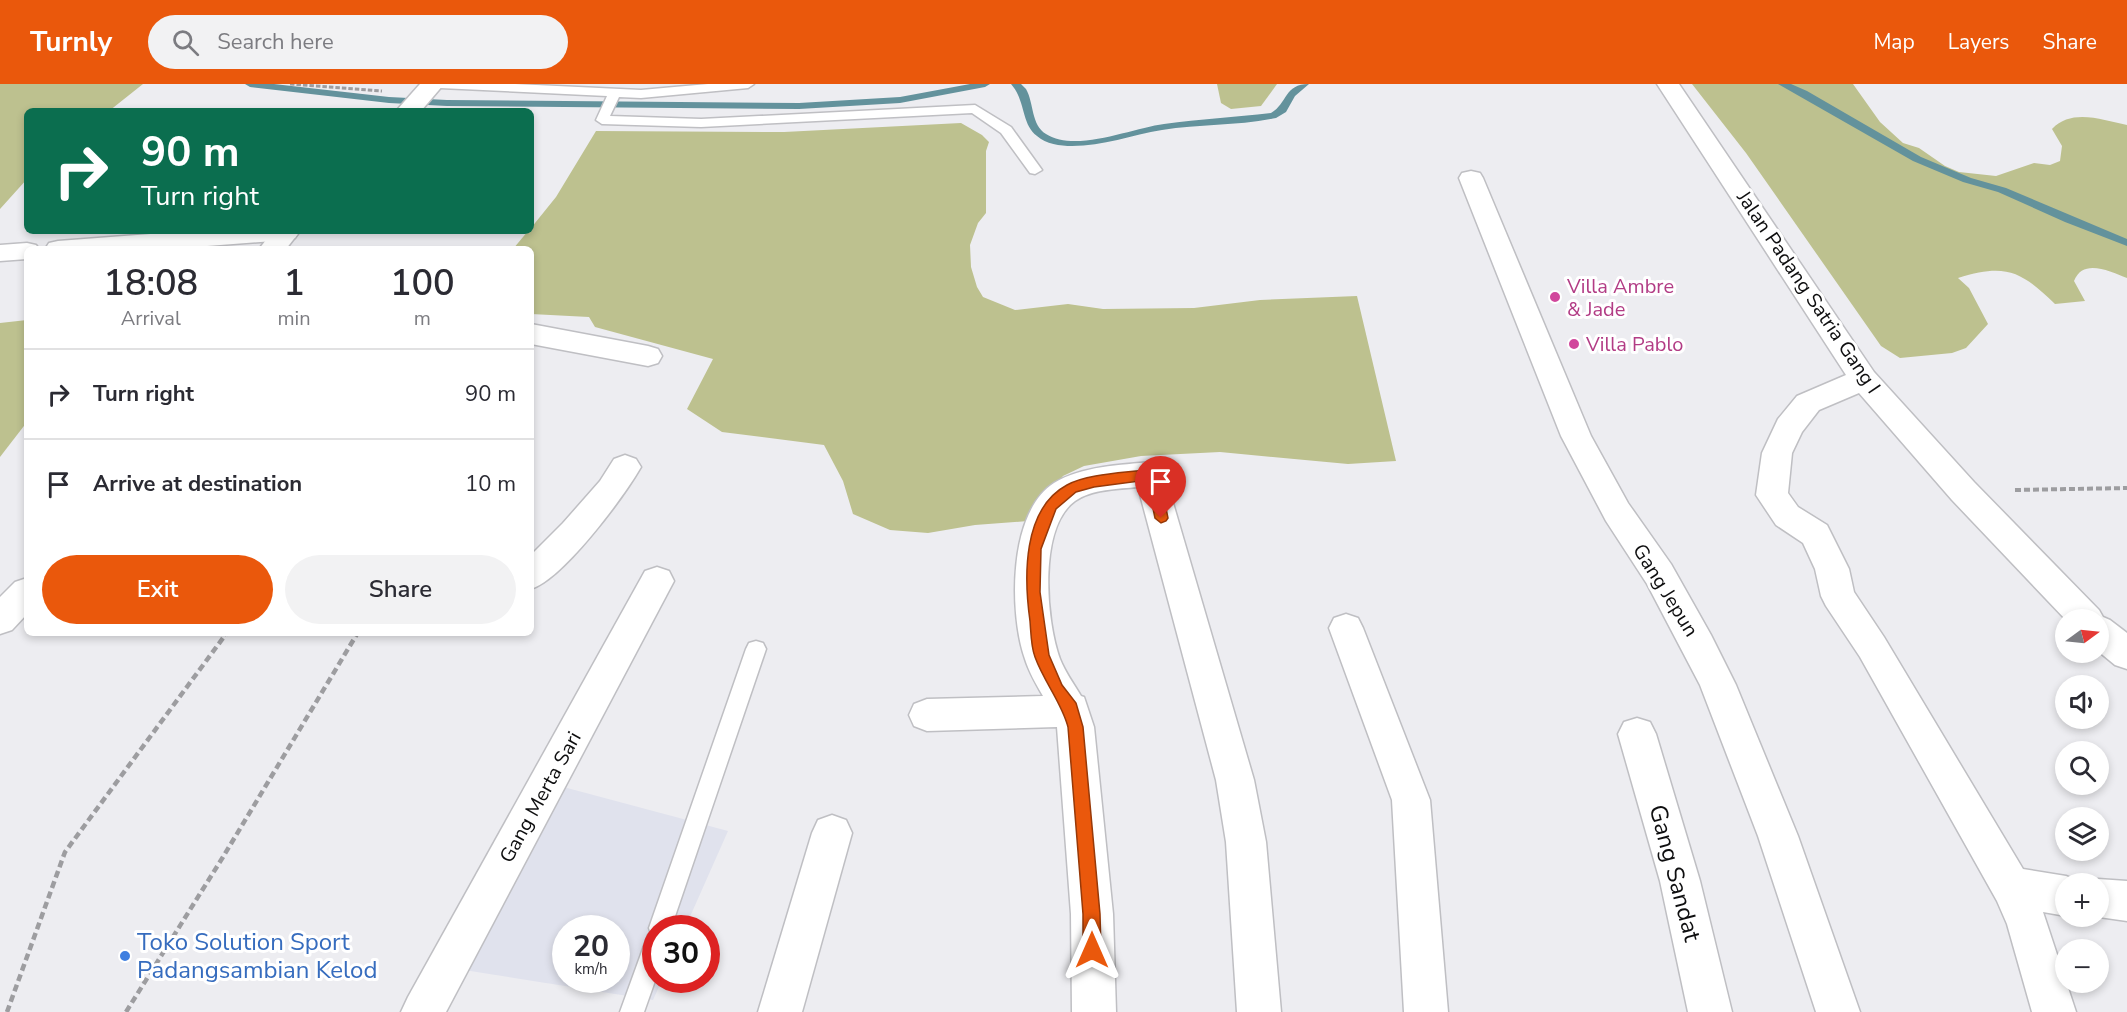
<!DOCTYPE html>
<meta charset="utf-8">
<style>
:root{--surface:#fff;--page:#f2f2f3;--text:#2b2b33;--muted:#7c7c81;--line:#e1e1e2;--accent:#ea580c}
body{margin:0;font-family:"Nunito Sans",sans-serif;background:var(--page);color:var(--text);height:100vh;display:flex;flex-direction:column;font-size:22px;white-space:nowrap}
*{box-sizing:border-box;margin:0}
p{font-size:20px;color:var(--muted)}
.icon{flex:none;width:33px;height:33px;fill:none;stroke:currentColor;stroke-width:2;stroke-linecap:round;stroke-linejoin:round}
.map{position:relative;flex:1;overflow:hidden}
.drawer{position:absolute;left:24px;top:162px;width:510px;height:390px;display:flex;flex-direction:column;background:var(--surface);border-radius:9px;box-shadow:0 3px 9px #0003}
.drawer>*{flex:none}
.hud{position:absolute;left:24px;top:24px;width:510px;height:126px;border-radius:9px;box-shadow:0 3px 9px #0003;background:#0b6e4f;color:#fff;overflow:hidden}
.needle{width:39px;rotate:75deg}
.controls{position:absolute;left:2055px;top:525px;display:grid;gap:12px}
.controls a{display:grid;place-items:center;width:54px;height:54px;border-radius:50%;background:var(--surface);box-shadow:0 3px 9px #0003;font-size:30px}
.speed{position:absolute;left:552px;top:831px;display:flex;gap:12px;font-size:30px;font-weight:700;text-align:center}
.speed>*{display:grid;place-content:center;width:78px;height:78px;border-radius:50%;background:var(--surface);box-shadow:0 3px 9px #0003;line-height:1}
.speed small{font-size:15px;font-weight:400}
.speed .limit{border:9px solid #d22;background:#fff;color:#111}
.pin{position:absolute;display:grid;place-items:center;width:51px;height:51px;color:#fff;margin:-62px -26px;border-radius:50% 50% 50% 0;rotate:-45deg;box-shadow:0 0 6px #0007}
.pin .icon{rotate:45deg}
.me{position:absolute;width:66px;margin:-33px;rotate:0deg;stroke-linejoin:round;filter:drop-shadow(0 0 4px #0008)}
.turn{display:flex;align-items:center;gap:21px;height:126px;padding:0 18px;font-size:27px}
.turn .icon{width:78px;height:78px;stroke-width:2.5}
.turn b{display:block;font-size:42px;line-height:51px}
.eta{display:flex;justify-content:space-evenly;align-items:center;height:102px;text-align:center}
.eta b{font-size:36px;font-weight:600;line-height:42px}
.primary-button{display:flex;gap:12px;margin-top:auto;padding:12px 18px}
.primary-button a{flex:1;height:69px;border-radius:36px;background:var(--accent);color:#fff;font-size:24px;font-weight:600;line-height:69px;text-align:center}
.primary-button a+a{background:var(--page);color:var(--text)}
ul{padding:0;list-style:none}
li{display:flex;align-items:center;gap:18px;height:90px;padding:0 18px;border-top:2px solid var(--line)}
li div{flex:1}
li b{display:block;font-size:22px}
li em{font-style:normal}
header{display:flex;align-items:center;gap:36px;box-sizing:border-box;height:84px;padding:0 30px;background:var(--accent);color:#fff}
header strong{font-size:28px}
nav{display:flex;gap:33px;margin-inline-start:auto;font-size:21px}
.search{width:420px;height:54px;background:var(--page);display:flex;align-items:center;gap:15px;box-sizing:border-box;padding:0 21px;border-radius:33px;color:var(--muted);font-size:22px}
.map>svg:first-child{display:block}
.built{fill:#e0e2ed;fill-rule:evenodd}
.green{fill:#bdc18f}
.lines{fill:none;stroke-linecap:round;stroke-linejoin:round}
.stream{fill:#63929c;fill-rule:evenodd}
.service-casing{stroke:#bfbfc3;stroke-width:3}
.minor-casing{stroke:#bfbfc3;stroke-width:3}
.tertiary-casing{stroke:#bfbfc3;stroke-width:3}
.path-far2{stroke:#9d9da0;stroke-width:3;stroke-dasharray:4.5 2;stroke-linecap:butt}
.path-far1{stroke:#9d9da0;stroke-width:4;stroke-dasharray:6 3;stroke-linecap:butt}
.path{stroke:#9d9da0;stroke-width:4.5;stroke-dasharray:7 4;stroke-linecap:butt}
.service{fill:#fff;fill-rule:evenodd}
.minor{fill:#fff;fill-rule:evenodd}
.tertiary{fill:#fff;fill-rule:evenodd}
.route{fill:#ea580c;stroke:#983908;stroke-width:1.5}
.hotel-dot{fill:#d1479c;stroke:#fff;stroke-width:2}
.shop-dot{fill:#3f7fe0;stroke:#fff;stroke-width:2}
.labels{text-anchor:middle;stroke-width:6;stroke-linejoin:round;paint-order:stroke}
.hotel-label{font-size:20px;fill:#b23c85;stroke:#fff;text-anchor:start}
.street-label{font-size:20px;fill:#0e0e0f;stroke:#fff}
.near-street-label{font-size:24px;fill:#0e0e0f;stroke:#fff}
.near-shop-label{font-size:24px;fill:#366cbe;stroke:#fff;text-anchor:start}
</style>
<header>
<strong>Turnly</strong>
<div class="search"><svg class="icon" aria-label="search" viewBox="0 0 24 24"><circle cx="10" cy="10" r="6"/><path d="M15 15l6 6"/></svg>Search here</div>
<nav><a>Map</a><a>Layers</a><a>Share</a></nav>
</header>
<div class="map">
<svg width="2127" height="928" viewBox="0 0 2127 928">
<rect width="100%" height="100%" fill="#ededf1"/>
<path class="built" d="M556,701l172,46 -43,97h-29v52h6l-9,20 -195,-31zM566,844h50v52h-50z"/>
<g class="green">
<path d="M0,0h143l-34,27h-82v68l-27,30z"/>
<path d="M1217,0h60l-16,22 -30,3 -10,-6z"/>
<path d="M1692,0h161l27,38 23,21 16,5 26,18 14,6 37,4 38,-13 16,2 10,-4 2,-15 -10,-17c20,-21 50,-9 75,-4v153c-18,-7 -44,-20 -53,3l11,20 -30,3c-34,-33 -49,-41 -97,-26l11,10 19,36 -22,24 -14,5 -52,5 -19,-12 -135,-193z"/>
<path d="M961,39l21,12 7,7 -3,9v62l-8,10 -8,22 1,22 6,20 6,10 32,13 53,-6 35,5 91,-1 66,-8 97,-4 39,165 -48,3 -128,-12 -79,4 -57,10 -21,10 -35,45 -53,4 -47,8 -38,-3 -37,-16 -10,-33 -19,-36 -102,-13 -35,-23 26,-50 -118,-32 -6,-10 -58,-3v-65h-18l15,-18h3v-3l25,-31 40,-66 188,1z"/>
<path d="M27,236v102l-27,35v-134z"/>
</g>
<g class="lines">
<g class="stream">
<path d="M245,0h29l115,13 58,3 352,3 101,-6 70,-13h20l-5,3 -85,16 -101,6 -352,-3 -58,-3 -139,-16z"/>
<path d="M1011,0h10l5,5c8,14 5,36 20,45 30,19 86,-6 118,-10 36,-5 71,-7 107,-11 17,-10 13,-29 38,-29l-14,12 -9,16 -10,6c-37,8 -76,6 -114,12 -30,5 -59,16 -90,16 -12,0 -26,-2 -35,-10 -16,-12 -11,-35 -26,-52z"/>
<path d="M1778,0h13l16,7 114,66 50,21 35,10 121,51v7l-62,-24 -67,-30 -35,-10 -50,-21z"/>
</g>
<defs>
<g id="service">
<path d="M434,0h81l126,6 67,-6h46l-6,4 -107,10 -22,-1 -9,19 91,3 274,-14 36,22 31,43 -7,4 -5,-1 -29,-40 -29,-20 -271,14 -99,-3 -6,-4 11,-24 -167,-8z"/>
<path d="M756,557l7,2 3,6 -95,279h-15v50l-12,34h-24l25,-69 3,-8 3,-1 -2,-6 97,-279 3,-6z"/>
</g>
<g id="minor">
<path d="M1657,0h22l195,288 100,110 125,128 4,7 7,3 17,13v36l-12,-4 -17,-14v-31h-32l-114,-120 -93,-107 -40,17 -17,22 -10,21 -4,40 10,14 29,18 22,44 5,23 30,45 139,232 43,7 14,6 -14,2v32l-23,-4 33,100h-44l-25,-88 -10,-23 -137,-244 -34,-51 -5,-10 -6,-27 -12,-26 -27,-18 -20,-30 6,-42 16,-34 19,-23 49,-21z"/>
<path d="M1471,87l9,2 3,5 108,258 37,67 43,61 40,71 25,50 62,151 62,176h-44l-58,-176 -58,-151 -53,-101 -41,-63 -45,-85 -102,-258 3,-5z"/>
<path d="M190,147l109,1 -4,6 -9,2 -118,9h-123l4,-6 9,-2z"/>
<path d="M27,159l9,2 3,4h-12v10l-27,2v-16z"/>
<path d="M531,240l117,22 10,3 4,7 -4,7 -10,3 -117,-22z"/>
<path d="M625,371l11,4 5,8c-18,31 -78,112 -110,122v-34l32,-32 37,-42 14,-22z"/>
<path d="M1152,378l11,4 5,8 3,22 83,284 12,62 15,170h-44l-11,-170 -10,-62 -78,-293c-20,2 -46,2 -63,14 -37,27 -29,120 -15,158 5,13 14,25 21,37l3,1 10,30 19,187 3,98h-44l-1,-98 -14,-187 -130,4 -13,-5 -5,-11 5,-11 13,-5 116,-3c-7,-12 -14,-24 -18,-37 -16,-45 -17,-147 29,-176 28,-17 66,-18 98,-21z"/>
<path d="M657,483l12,4 5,10 -228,431h-45l7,-15 237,-426z"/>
<path d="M1346,530l12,4 5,10 67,172 18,212h-44l-12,-212 -63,-172 5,-10z"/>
<path d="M1637,634l13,4 6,12 44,147 32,131h-44l-28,-131 -42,-147 6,-12z"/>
<path d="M832,731l14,5 6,13 -50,179h-44l54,-179 6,-13z"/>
<path d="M2098,795l29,2v40l-35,-5h6v-32h-11z"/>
</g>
<g id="tertiary">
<path d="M420,0h24l-23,27h-25z"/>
<path d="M273,147h27l-14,18h-27z"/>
<path d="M27,494v36l-15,16 -12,4v-37l15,-15z"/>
</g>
</defs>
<use href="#service" class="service-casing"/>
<use href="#minor" class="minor-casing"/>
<use href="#tertiary" class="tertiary-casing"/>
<path class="path-far2" d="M290,0l92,7"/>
<g class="path-far1">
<path d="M2015,406l112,-2"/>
<path d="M224,551l2,-2"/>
<path d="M356,551l1,-2"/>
</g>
<g class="path">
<path d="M7,928l58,-160 161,-218"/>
<path d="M126,928l97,-155 134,-223"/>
</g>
<use href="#service" class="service"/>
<use href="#minor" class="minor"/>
<use href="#tertiary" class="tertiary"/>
</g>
<path class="route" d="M1152,385l7,5 9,44 -2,3 -5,2 -6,-5 -8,-38 -53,7 -18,5 -20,17 -15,40 -1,43 9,63 13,30 14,18 7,24 17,187 1,36 -3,7 -6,2 -6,-2 -3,-7v-36l-15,-187c-6,-24 -24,-45 -33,-70 -4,-10 -4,-24 -5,-36 -6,-43 -8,-112 37,-136 22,-12 61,-12 85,-16z"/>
<g class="hotel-dot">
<circle cx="1555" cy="213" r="6"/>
<circle cx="1574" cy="260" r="6"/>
</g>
<circle class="shop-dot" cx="125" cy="872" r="6"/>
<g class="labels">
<g class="hotel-label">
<text x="1567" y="209">Villa Ambre<tspan x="1567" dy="23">&amp; Jade</tspan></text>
<text x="1586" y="267">Villa Pablo</text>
</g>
<g class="street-label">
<text transform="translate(1809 208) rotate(56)" y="7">Jalan Padang Satria Gang I</text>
<text transform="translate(1666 506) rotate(58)" y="7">Gang Jepun</text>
<text transform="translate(540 713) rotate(-61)" y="7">Gang Merta Sari</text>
</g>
<g class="near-street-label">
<text transform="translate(1675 789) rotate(75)" y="8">Gang Sandat</text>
</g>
<g class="near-shop-label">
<text x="137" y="866">Toko Solution Sport<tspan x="137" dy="28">Padangsambian Kelod</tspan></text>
</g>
</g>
</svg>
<div class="controls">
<a><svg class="needle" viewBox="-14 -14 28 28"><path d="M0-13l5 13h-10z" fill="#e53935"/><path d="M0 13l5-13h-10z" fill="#7c7c81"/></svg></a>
<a><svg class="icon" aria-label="sound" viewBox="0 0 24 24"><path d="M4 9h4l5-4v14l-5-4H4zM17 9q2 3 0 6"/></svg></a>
<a><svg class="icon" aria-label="search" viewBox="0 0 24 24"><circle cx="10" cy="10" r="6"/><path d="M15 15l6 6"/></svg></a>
<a><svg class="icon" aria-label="layers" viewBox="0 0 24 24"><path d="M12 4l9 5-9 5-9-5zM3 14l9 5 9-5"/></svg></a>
<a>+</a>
<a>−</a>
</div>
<div class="speed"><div>20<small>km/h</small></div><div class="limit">30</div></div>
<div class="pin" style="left:1161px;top:434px;background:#d93025"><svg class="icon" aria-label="arrive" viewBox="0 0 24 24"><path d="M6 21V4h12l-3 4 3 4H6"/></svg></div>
<svg class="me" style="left:1092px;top:866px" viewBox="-20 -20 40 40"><path d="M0-17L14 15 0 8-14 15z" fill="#ea580c" stroke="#fff" stroke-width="4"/></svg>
<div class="hud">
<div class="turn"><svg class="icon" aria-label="right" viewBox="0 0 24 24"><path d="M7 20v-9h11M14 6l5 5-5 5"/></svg><div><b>90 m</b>Turn right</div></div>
</div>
<section class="drawer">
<div class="eta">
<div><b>18:08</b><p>Arrival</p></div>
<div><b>1</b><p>min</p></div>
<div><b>100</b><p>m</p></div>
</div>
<ul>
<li><svg class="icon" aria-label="right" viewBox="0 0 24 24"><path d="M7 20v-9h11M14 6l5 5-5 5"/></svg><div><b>Turn right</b></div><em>90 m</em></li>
<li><svg class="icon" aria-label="arrive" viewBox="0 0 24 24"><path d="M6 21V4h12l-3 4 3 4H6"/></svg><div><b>Arrive at destination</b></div><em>10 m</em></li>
</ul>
<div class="primary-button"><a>Exit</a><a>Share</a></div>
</section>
</div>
